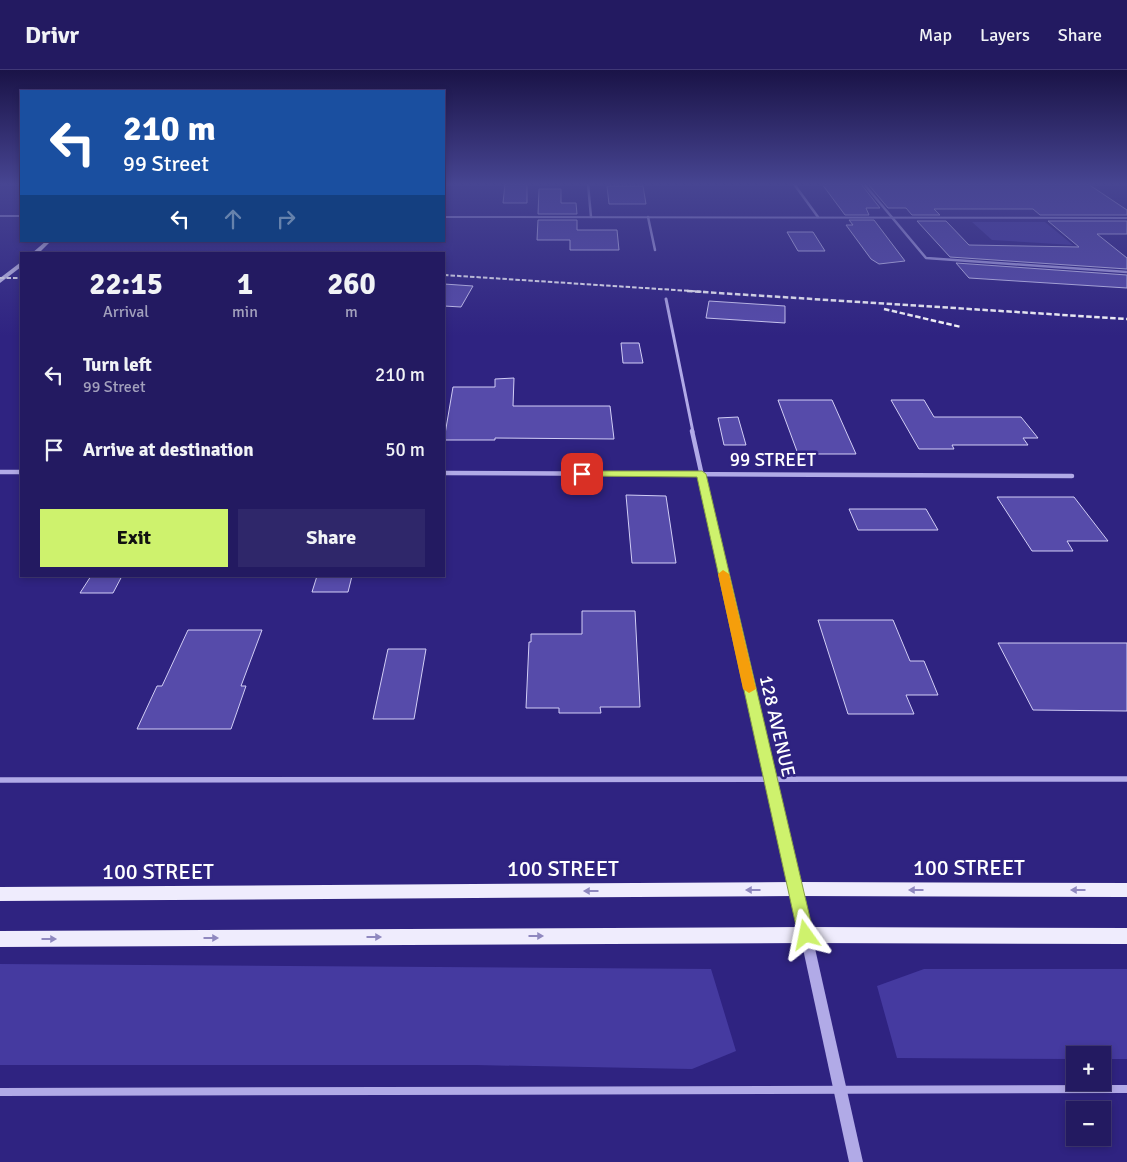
<!DOCTYPE html>
<meta charset="utf-8">
<style>
:root{--surface:#231a61;--page:#2f276a;--text:#f1f3f6;--muted:#a3a1bd;--line:#403876;--accent:#cef26d}
body{margin:0;font-family:Signika,sans-serif;background:var(--page);color:var(--text);height:100vh;display:flex;flex-direction:column;font-size:19px;white-space:nowrap}
*{box-sizing:border-box;margin:0}
p{font-size:16px;color:var(--muted)}
.icon{flex:none;width:28px;height:28px;fill:none;stroke:currentColor;stroke-width:2;stroke-linecap:round;stroke-linejoin:round}
.map{position:relative;flex:1;overflow:hidden}
.drawer{position:absolute;left:20px;top:182px;width:425px;height:325px;display:flex;flex-direction:column;background:var(--surface);border-radius:0px;box-shadow:0 2px 8px #0003,0 0 0 1px var(--line)}
.drawer>*{flex:none}
.hud{position:absolute;left:20px;top:20px;width:425px;height:152px;border-radius:0px;box-shadow:0 2px 8px #0003,0 0 0 1px var(--line);background:#1a4fa0;color:#fff;overflow:hidden}
.controls{position:absolute;left:1066px;top:976px;display:grid;gap:10px}
.controls a{display:grid;place-items:center;width:45px;height:45px;border-radius:0px;background:var(--surface);box-shadow:0 2px 8px #0003,0 0 0 1px var(--line);font-size:25px}
.pin{position:absolute;display:grid;place-items:center;width:42px;height:42px;color:#fff;margin:-21px;border-radius:10px;box-shadow:0 2px 8px #0006}
.me{position:absolute;width:55px;margin:-28px;rotate:348deg;stroke-linejoin:round;filter:drop-shadow(0 0 4px #0008)}
.turn{display:flex;align-items:center;gap:18px;height:105px;padding:0 20px;font-size:22px}
.turn .icon{width:65px;height:65px;stroke-width:2.5}
.turn b{display:block;font-size:35px;line-height:42px}
.lanes{display:flex;align-items:center;height:48px;padding:0 20px;background:#0003;justify-content:center;gap:25px;direction:ltr}
.lanes .off{opacity:.35}
.eta{display:flex;justify-content:space-evenly;align-items:center;height:85px;text-align:center}
.eta b{font-size:30px;font-weight:700;line-height:35px}
.action{display:flex;gap:10px;margin-top:auto;padding:10px 20px}
.action a{flex:1;height:58px;border-radius:0px;background:var(--accent);color:#111;font-size:20px;font-weight:700;line-height:58px;text-align:center}
.action a+a{background:var(--page);color:var(--text)}
ul{padding:0;list-style:none}
li{display:flex;align-items:center;gap:15px;height:75px;padding:0 20px}
li div{flex:1}
li b{display:block;font-size:19px}
li em{font-style:normal}
header{display:flex;align-items:center;gap:30px;box-sizing:border-box;height:70px;padding:0 25px;background:var(--surface);border-bottom:1px solid var(--line)}
header strong{font-size:24px}
nav{display:flex;gap:28px;margin-inline-start:auto;font-size:18px}
.map>svg:first-child{display:block}
.green{fill:#453aa0}
.building{fill:#564baa;stroke:#d2cef6}
.lines{fill:none;stroke-linecap:round;stroke-linejoin:round}
.minor-far4{stroke:#b1aae7;stroke-width:2.5}
.minor-far3{stroke:#b1aae7;stroke-width:3}
.minor-far2{stroke:#b1aae7;stroke-width:4.5}
.minor-far1{stroke:#b1aae7;stroke-width:5.5}
.minor{stroke:#b1aae7;stroke-width:8}
.tertiary{fill:#b1aae7;fill-rule:evenodd}
.secondary{fill:#d8d4f6;fill-rule:evenodd}
.primary{fill:#efecfd;fill-rule:evenodd}
.rail-far1{stroke:#fff;stroke-width:2;stroke-dasharray:4.5 2;stroke-linecap:butt}
.rail{stroke:#fff;stroke-width:2.5;stroke-dasharray:5.5 2.5;stroke-linecap:butt}
.oneway{fill:#8f88bf}
.route{fill:#cef26d;stroke:#869d47}
.slow{fill:#f59e0b}
.labels{text-anchor:middle;stroke-width:5;stroke-linejoin:round;paint-order:stroke}
.street-label{font-size:19px;fill:#fff;stroke:#2f2381}
.near-street-label{font-size:22px;fill:#fff;stroke:#2f2381}
</style>
<header>
<strong>Drivr</strong>
<nav><a>Map</a><a>Layers</a><a>Share</a></nav>
</header>
<div class="map">
<svg width="1127" height="1092" viewBox="0 0 1127 1092">
<rect width="100%" height="100%" fill="#2f2381"/>
<g class="green">
<path d="M972,152h73l28,23 -81,-5z"/>
<path d="M0,894l711,5 25,82 -44,18 -216,-4h-476z"/>
<path d="M924,899h203v90h-24l-1,-4h-27v4l-178,-1 -20,-72z"/>
</g>
<g class="building">
<path d="M505,114h22v19h-24z"/>
<path d="M822,114h39l19,24h-14l3,7h-24z"/>
<path d="M868,114h220l39,26v5h-87l-7,-6h-99l6,6h-28l-6,-7h-18z"/>
<path d="M607,116h36l3,18h-37z"/>
<path d="M539,119h22v14h15l1,11h-39z"/>
<path d="M538,150h39v10h40l2,20h-49v-10h-33z"/>
<path d="M849,150h25l31,41 -26,3 -8,-5 -25,-34h7z"/>
<path d="M917,151h29l23,24 110,2 -31,-26h79v13h-30l30,24v11l-177,-12z"/>
<path d="M787,162h26l12,19h-27z"/>
<path d="M956,193l171,12v13l-158,-10z"/>
<path d="M444,214l29,2 -12,21 -17,-1z"/>
<path d="M709,231l76,5v17l-79,-5z"/>
<path d="M621,273h18l4,20h-20z"/>
<path d="M514,308l-1,28h97l4,33 -119,-1v2h-51l9,-53h42v-8z"/>
<path d="M778,330h54l24,54h-58z"/>
<path d="M891,330h33l10,17h87l17,21h-15l5,7h-76l2,4h-35z"/>
<path d="M738,347l8,28h-22l-6,-27z"/>
<path d="M626,425l40,1 10,67h-44z"/>
<path d="M997,427h77l34,44h-41l6,10h-41z"/>
<path d="M849,439h77l12,21h-80z"/>
<path d="M91,506h31l-9,17h-33z"/>
<path d="M317,506h35l-4,16h-36z"/>
<path d="M582,541h53l5,96h-40l1,6h-42v-5h-33l3,-66h2v-8h51z"/>
<path d="M818,550h75l17,41h14l14,34h-32l8,19h-66z"/>
<path d="M188,560h74l-21,56h5l-15,43h-94l20,-43h5z"/>
<path d="M998,573h129v68l-94,-1z"/>
<path d="M388,579h38l-12,70h-41z"/>
</g>
<g class="lines">
<g class="minor-far4">
<path d="M588,114l3,33"/>
<path d="M794,114l24,33"/>
<path d="M864,114l62,74 201,14"/>
<path d="M648,147l7,33"/>
</g>
<path class="minor-far3" d="M666,229l27,133"/>
<g class="minor-far2">
<path d="M692,361l41,184"/>
<path d="M0,402h21"/>
<path d="M444,403l628,3"/>
</g>
<g class="minor-far1">
<path d="M733,544l55,239"/>
<path d="M0,710l1127,-1"/>
</g>
<g class="minor">
<path d="M788,781l18,81"/>
<path d="M0,1022l1127,-3"/>
</g>
<g class="tertiary">
<rect x="0" y="145" width="21" height="2"/>
<path d="M444,146l683,1v2l-683,-1z"/>
<path d="M806,860l4,1 2,4 51,227h-14l-49,-227 2,-4z"/>
</g>
<g class="secondary">
<path d="M46,171h5l-13,13h-7z"/>
<path d="M21,192v5l-21,16v-5z"/>
</g>
<g class="primary">
<path d="M796,812l331,1v14l-331,-1 -796,5v-14z"/>
<path d="M806,857l321,1v16l-321,-1 -806,4v-16z"/>
</g>
<g class="rail-far1">
<path d="M444,205l262,17"/>
<path d="M0,208h21"/>
</g>
<g class="rail">
<path d="M687,221l440,28"/>
<path d="M884,239l77,18"/>
</g>
</g>
<defs><path id="oneway-solid" d="M-6-.8H1V-3.2L6.5 0L1 3.2V.8H-6Z" transform="scale(1.25)"/></defs>
<g class="oneway">
<use href="#oneway-solid" transform="translate(753 820) rotate(180)"/>
<use href="#oneway-solid" transform="translate(916 820) rotate(-180)"/>
<use href="#oneway-solid" transform="translate(1078 820) rotate(-180)"/>
<use href="#oneway-solid" transform="translate(591 821) rotate(180)"/>
<use href="#oneway-solid" transform="translate(536 866)"/>
<use href="#oneway-solid" transform="translate(374 867)"/>
<use href="#oneway-solid" transform="translate(211 868)"/>
<use href="#oneway-solid" transform="translate(49 869)"/>
</g>
<linearGradient id="sky" x2="0" y2="1"><stop stop-color="#1a1347"/><stop offset="0.43" stop-color="#474592"/><stop offset="1" stop-color="#474592" stop-opacity="0"/></linearGradient>
<rect width="1127" height="266" fill="url(#sky)"/>
<path class="route" d="M582,401h120l4,3 108,461 -2,5 -6,2 -5,-2 -3,-5 -101,-458 -118,-1 -1,-2z"/>
<path class="slow" d="M723,500l6,4 27,115 -7,4 -6,-4 -25,-115z"/>
<g class="labels">
<g class="street-label">
<text x="773" y="396">99 STREET</text>
<text transform="translate(778 656) rotate(77)" y="7">128 AVENUE</text>
</g>
<g class="near-street-label">
<text x="969" y="805">100 STREET</text>
<text x="563" y="806">100 STREET</text>
<text x="158" y="809">100 STREET</text>
</g>
</g>
</svg>
<div class="controls">
<a>+</a>
<a>−</a>
</div>
<div class="pin" style="left:582px;top:404px;background:#d93025"><svg class="icon" aria-label="arrive" viewBox="0 0 24 24"><path d="M6 21V4h12l-3 4 3 4H6"/></svg></div>
<svg class="me" style="left:806px;top:865px" viewBox="-20 -20 40 40"><path d="M0-17L14 15 0 8-14 15z" fill="#cef26d" stroke="#fff" stroke-width="4"/></svg>
<div class="hud">
<div class="turn"><svg class="icon" aria-label="left" viewBox="0 0 24 24"><path d="M17 20v-9H6M10 6l-5 5 5 5"/></svg><div><b>210 m</b>99 Street</div></div>
<div class="lanes"><svg class="icon" aria-label="left" viewBox="0 0 24 24"><path d="M17 20v-9H6M10 6l-5 5 5 5"/></svg><svg class="icon off" aria-label="ahead" viewBox="0 0 24 24"><path d="M12 20V5M6 11l6-6 6 6"/></svg><svg class="icon off" aria-label="right" viewBox="0 0 24 24"><path d="M7 20v-9h11M14 6l5 5-5 5"/></svg></div>
</div>
<section class="drawer">
<div class="eta">
<div><b>22:15</b><p>Arrival</p></div>
<div><b>1</b><p>min</p></div>
<div><b>260</b><p>m</p></div>
</div>
<ul>
<li><svg class="icon" aria-label="left" viewBox="0 0 24 24"><path d="M17 20v-9H6M10 6l-5 5 5 5"/></svg><div><b>Turn left</b><p>99 Street</p></div><em>210 m</em></li>
<li><svg class="icon" aria-label="arrive" viewBox="0 0 24 24"><path d="M6 21V4h12l-3 4 3 4H6"/></svg><div><b>Arrive at destination</b></div><em>50 m</em></li>
</ul>
<div class="action"><a>Exit</a><a>Share</a></div>
</section>
</div>
